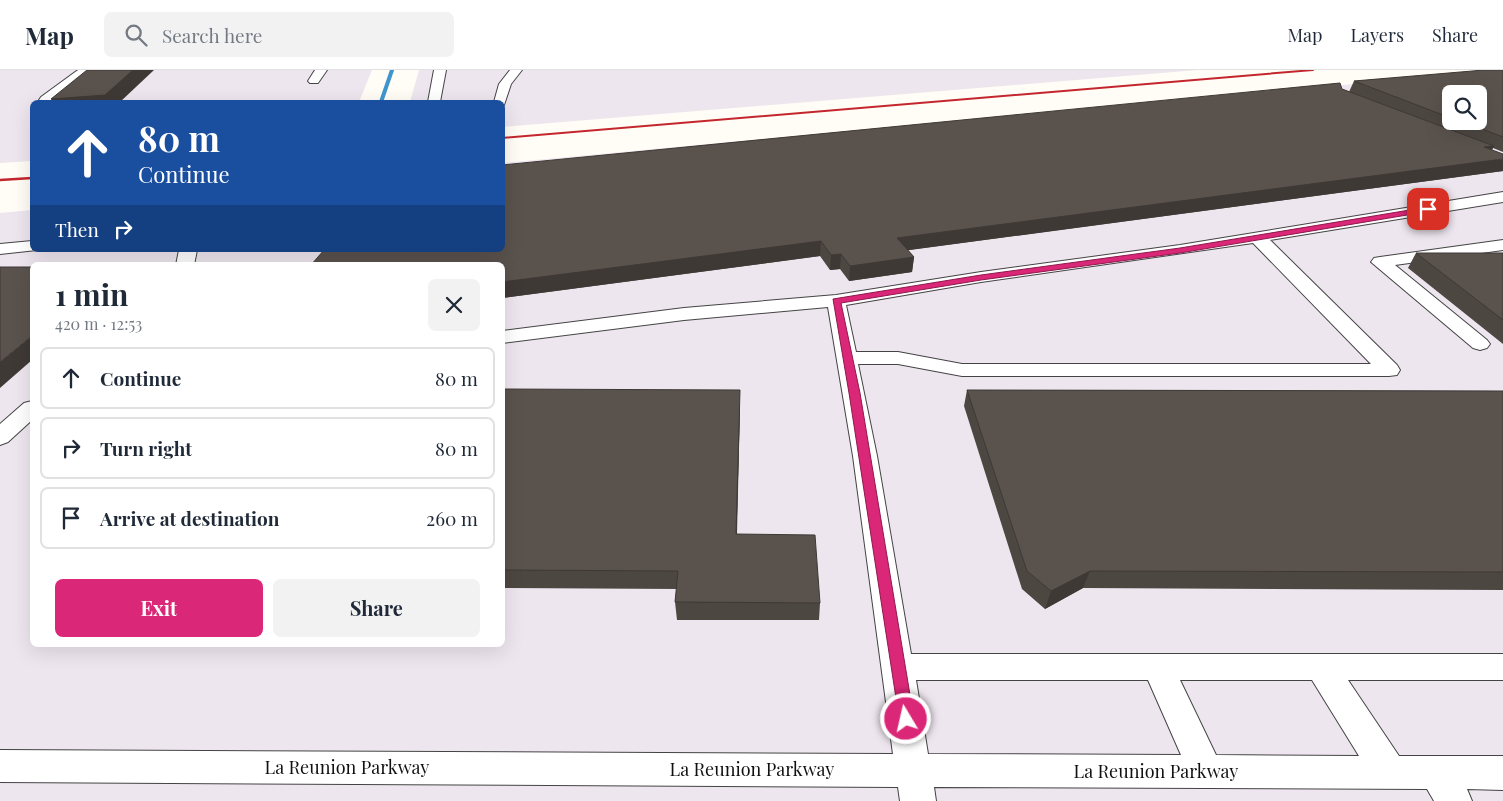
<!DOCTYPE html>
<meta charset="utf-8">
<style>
:root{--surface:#fff;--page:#f2f2f3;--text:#1f2937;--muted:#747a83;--line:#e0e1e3;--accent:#db2777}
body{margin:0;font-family:"Playfair Display",serif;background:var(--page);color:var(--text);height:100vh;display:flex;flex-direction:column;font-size:19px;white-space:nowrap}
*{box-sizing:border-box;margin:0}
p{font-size:16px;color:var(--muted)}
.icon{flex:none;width:28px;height:28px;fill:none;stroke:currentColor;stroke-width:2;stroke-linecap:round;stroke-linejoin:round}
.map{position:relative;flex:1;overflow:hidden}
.side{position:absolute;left:30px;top:192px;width:475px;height:385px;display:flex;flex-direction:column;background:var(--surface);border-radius:8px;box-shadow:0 5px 20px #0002}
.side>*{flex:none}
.top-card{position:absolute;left:30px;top:30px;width:475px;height:152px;border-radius:8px;box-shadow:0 5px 20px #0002;background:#1a4fa0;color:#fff;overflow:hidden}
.controls{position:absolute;left:1442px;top:15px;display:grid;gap:10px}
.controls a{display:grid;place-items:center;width:45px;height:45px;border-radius:8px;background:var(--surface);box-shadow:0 5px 20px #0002;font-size:25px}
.pin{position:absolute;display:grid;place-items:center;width:42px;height:42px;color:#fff;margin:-21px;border-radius:10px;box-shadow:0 2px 8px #0006}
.me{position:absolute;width:55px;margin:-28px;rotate:351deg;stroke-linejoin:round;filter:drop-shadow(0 0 4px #0008)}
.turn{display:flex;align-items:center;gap:18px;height:105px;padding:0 25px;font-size:22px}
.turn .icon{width:65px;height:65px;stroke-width:2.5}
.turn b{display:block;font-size:35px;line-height:42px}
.then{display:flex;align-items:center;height:48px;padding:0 25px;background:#0003;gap:10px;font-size:19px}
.round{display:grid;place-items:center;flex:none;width:52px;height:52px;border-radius:8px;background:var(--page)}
.summary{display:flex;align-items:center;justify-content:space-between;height:85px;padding:0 25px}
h1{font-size:30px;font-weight:700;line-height:38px}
.button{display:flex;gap:10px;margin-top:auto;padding:10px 25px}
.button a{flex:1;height:58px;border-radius:8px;background:var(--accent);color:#fff;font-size:20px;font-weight:700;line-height:58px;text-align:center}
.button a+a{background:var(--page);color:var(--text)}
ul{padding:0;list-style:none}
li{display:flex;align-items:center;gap:15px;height:62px;margin:0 10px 8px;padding:0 15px;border:2px solid var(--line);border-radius:8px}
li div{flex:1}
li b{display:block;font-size:19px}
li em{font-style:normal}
header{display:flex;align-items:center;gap:30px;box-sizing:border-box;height:70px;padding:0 25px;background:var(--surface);border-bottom:1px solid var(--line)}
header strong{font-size:24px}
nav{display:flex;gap:28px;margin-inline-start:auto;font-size:18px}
.search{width:350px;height:45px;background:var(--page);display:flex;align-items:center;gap:12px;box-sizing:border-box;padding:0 18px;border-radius:8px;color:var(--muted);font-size:19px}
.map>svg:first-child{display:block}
.industrial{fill:#eee6ef;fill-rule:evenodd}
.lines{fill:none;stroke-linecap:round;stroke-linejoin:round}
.stream{stroke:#3f96cf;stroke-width:4}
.minor-casing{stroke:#444;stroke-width:2}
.minor{fill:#fff;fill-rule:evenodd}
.rail-far1{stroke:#c4262e;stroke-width:2}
.rail{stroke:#c4262e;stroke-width:2.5}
.wall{fill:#4d4742;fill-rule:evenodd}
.shaded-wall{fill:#3f3936}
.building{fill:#5a524d;stroke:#3f3936}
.route{fill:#db2777;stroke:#8e194d}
.labels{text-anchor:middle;stroke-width:5;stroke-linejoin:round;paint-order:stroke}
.near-street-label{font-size:18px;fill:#111;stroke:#fff}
</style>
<header>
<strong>Map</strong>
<div class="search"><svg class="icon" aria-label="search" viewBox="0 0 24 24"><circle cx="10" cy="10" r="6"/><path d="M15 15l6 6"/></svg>Search here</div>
<nav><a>Map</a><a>Layers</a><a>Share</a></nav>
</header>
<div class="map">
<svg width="1503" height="731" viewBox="0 0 1503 731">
<rect width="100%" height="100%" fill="#fffdf5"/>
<g class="industrial">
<path d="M0,0h372l-13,32h-327v59l-32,2z"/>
<path d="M419,0h779l-695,57 -1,-25h-92z"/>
<path d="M1503,0v731h-1503v-588l32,-3v40h470l1,-87zM1451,24h28v27h-28zM32,195h470v380h-470z"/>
</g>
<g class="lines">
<path class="stream" d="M381,32l11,-32"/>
<defs>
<g id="minor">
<path d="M78,0h13l-42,32h-8l-2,-2 2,-3z"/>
<path d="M315,0h12l-9,13h-8l-2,-2z"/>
<path d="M434,0h12l-6,32h-12z"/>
<path d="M510,0h12l-11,14 -7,21 -10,-3 5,-18z"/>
<path d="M1503,122v10l-233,38 127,125 3,5 -3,5 -8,1h-427l-64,-12h-40l19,92 34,198h592v26h-155l51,76h104v34l-36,-1 5,12h-38l-7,-12 -493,-2 2,14h-36l-2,-14 -898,-5v-32l893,4 -40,-298 -25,-149 -144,13 -182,23v-12l182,-23 152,-13 145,-23 199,-27zM1253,173l118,121h-409l-64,-12h-42l-10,-47 135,-23zM916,610h232l33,75 -253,-1zM1180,610h132l47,76 -143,-1z"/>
<path d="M1503,170v10l-108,15 92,75 3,4 -3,4 -7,2 -7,-2 -102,-86 3,-4 6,-1z"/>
<path d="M32,171v9h5l-37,4v-10z"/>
<path d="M179,180h18l-3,15h-18z"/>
<path d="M32,331v19l-24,22 -8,3v-21l24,-21z"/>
</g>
</defs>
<use href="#minor" class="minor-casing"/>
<use href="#minor" class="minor"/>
<path class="rail-far1" d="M502,68l811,-68"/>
<path class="rail" d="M0,110l32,-2"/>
</g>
<g class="wall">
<path d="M1503,0v82l-10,-4 -1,2 11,21 -595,79 6,7 -2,15 -63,9 -9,-12 -10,1 -10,-14 -318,42v-33l840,-176 7,3 5,-11zM1451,24l28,27h-28z"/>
<path d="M1416,183h87v91l-95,-76z"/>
<path d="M502,319l238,17 -3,128 83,69 -1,17h-142l-2,-18 2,-13 -175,-1z"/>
<path d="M967,320l536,1v199l-420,-2 -38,21 -23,-20 -58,-183z"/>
</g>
<g class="shaded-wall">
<path d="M133,0h21l-34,32h-67l-2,-3z"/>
<path d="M1494,76l-7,13 -3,-12z"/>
<path d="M1503,89v12l-608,81 2,-14z"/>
<path d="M821,171l-1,15 -318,42v-16z"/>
<path d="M841,184l-1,15 -10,1 1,-15z"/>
<path d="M914,187l-2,15 -63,9 1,-15z"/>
<path d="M32,266v24l-32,28v-26z"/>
<path d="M740,320v16l-4,146v-18z"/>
<path d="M1090,501l-7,17 -38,21 6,-18z"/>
</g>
<g class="building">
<path d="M87,0h46l-28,25 -54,4z"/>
<path d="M1484,0h19v67l-42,-16h18v-27h-28v24l-97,-37z"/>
<path d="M1340,13l2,6 152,57 -10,1 19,7v5l-606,79 17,19 -64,9 -9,-12 -10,1 -10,-14 -319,41v-17h-191l13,-15h178v-85z"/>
<path d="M1416,183h87v67z"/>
<path d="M0,197h32v69l-32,26z"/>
<path d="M502,319l238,1 -4,144 79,1 5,68 -145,-1 3,-31 -176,-1z"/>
<path d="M967,320l536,1v181l-413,-1 -39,20 -24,-20z"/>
</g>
<path class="route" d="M1428,137l4,2 -1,2 -251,42 -199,27 -140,23 19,90 54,326 -2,5 -6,2 -6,-2 -51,-331 -16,-94 148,-24 199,-27z"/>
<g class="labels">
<g class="near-street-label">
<text x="347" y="704">La Reunion Parkway</text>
<text x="752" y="706">La Reunion Parkway</text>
<text x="1156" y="708">La Reunion Parkway</text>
</g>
</g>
</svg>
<div class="controls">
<a><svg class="icon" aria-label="search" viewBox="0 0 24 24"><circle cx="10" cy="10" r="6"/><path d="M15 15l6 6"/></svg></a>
</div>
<div class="pin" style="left:1428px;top:139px;background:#d93025"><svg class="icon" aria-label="arrive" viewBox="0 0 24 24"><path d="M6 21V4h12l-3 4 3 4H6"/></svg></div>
<svg class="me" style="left:906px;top:649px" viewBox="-20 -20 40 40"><circle r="17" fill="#db2777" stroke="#fff" stroke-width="3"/><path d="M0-11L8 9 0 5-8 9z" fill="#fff"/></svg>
<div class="top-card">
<div class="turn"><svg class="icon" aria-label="ahead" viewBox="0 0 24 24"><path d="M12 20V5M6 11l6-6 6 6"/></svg><div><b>80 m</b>Continue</div></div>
<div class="then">Then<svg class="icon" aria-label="right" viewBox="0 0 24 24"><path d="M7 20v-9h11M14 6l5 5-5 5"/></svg></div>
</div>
<section class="side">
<div class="summary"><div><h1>1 min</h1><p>420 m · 12:53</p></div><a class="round"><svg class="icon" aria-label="close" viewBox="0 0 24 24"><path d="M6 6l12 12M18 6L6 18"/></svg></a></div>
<ul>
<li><svg class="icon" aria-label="ahead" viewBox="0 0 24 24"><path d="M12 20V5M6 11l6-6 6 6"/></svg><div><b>Continue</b></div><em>80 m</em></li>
<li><svg class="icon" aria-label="right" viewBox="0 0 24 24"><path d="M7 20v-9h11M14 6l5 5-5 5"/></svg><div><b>Turn right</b></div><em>80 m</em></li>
<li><svg class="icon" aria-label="arrive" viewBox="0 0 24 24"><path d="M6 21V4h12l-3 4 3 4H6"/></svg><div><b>Arrive at destination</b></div><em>260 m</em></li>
</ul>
<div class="button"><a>Exit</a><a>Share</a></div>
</section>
</div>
